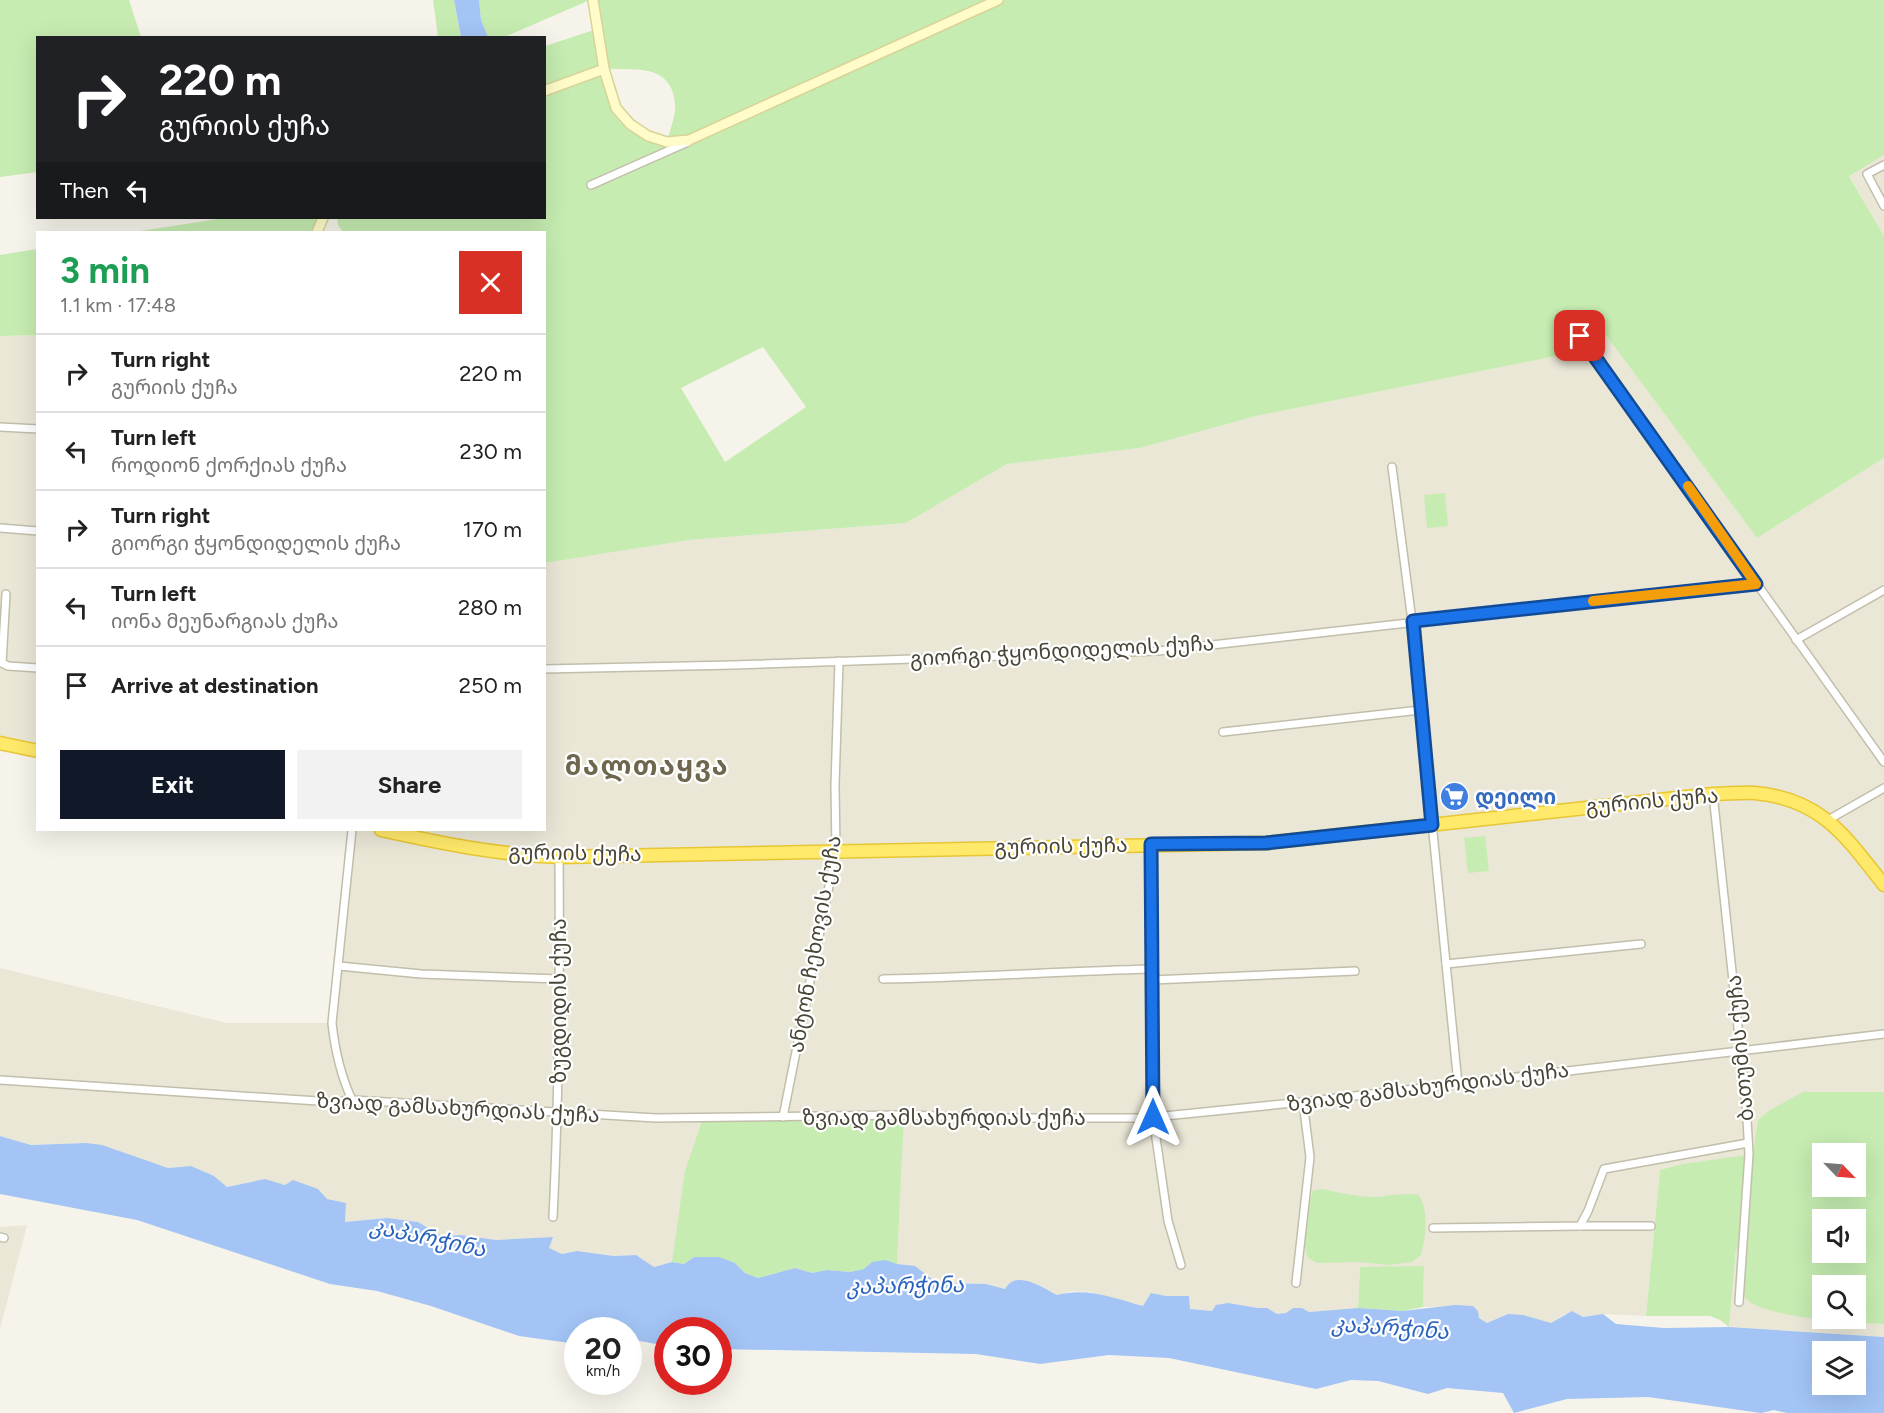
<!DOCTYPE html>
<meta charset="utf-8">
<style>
:root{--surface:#fff;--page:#f2f2f2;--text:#222;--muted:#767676;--line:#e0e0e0;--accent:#111827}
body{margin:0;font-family:Figtree,"Noto Sans Georgian",sans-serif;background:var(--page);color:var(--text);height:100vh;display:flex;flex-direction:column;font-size:22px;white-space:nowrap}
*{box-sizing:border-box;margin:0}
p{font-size:20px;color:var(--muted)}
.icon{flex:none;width:33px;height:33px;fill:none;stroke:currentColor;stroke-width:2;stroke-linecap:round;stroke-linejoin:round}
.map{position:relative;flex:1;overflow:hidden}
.panel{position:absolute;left:36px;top:231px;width:510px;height:600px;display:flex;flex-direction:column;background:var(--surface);border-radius:0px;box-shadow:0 6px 24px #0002}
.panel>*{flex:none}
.banner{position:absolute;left:36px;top:36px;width:510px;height:183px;border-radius:0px;box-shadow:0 6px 24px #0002;background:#202124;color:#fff;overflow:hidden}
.needle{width:39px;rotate:115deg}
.buttons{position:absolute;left:1812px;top:1143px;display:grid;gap:12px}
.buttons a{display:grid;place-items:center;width:54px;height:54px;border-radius:0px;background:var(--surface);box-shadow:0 6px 24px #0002;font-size:30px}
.speed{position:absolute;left:564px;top:1317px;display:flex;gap:12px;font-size:30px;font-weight:700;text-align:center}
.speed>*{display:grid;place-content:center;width:78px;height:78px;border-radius:50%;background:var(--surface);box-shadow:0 6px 24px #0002;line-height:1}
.speed small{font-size:15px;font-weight:400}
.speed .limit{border:9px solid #d22;background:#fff;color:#111}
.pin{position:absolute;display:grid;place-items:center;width:51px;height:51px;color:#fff;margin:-26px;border-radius:12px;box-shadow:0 3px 9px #0006}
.me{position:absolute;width:66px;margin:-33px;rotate:0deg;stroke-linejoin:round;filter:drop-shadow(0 0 4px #0008)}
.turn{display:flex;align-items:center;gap:21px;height:126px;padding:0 24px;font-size:27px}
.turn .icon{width:78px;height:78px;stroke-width:2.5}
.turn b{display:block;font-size:42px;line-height:51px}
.then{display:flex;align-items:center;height:57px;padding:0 24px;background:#0003;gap:12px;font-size:22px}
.round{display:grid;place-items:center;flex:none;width:63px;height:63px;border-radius:0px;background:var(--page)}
.summary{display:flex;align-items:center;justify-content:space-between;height:102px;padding:0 24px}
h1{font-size:36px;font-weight:700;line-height:45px;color:#1e9e55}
.cta{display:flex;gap:12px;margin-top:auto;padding:12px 24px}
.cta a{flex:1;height:69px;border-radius:0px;background:var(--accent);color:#fff;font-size:24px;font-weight:700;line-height:69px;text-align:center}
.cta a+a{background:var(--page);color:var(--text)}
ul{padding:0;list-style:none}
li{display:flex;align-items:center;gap:18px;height:78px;padding:0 24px;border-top:2px solid var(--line)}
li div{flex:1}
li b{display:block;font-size:22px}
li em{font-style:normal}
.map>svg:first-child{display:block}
.residential{fill:#eae7d7;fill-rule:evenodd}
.green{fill:#c6ecb1;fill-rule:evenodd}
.water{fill:#a3c4f5;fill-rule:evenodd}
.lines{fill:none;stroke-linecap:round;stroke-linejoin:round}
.street-casing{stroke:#c2beab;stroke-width:10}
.secondary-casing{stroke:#d8d397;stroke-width:12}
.highway-casing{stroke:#e7c633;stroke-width:15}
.street{stroke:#fff;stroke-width:7}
.secondary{stroke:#fffcca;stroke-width:9}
.highway{stroke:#ffe96b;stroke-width:12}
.route-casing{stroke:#114b97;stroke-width:15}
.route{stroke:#1a73e8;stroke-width:10}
.slow{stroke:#f59e0b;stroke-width:10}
.labels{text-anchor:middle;stroke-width:4.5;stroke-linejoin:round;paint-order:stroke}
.street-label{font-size:21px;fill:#4a4637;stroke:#fff}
.shop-label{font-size:21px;font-weight:bold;fill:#366cbe;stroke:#fff;text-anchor:start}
.water-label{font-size:22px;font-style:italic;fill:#2963bd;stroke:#fff}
.district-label{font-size:27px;font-weight:bold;letter-spacing:1.5px;fill:#6e674e;stroke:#fff}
</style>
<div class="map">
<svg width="1884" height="1413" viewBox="0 0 1884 1413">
<rect width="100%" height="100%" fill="#f6f4ea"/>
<g class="residential">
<path d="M1884,155v81l-35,-61z"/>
<path d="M1596,322l161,216 127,-80v879l-155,-10 7,-78 -76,-79 -14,146 -43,-2 -20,3 -18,-3 -14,9 -43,-9 -21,9 -8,-5 -6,-12 -50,1 1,-40h-64l-2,41 -49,4 -7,-4h-9l-7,5 -9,1 -10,-6h-9l-30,-5 -16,8 -22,-2 -1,-13h-23l-15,-3 -7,13 -53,-14 -19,-1 -15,4 -20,-11 -32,5 -19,-5 -49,-1 -22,-16 -18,-3 7,-149 -230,139 -2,8 -18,5 -18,-12 -22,1 -37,-5 -16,3 -13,-6 5,-11 -57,3 -35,-5 -19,1 -24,-14 -31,-4 -42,4 1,-19 -19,-4 -9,-10 -33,-4 -20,-6 -38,8 -13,-11 -23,-10 -23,2 -82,-25 -55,2 -31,-9v-168l227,55h105l20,-193h192l1,-267 144,-23 217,-17 101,-59 133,-16 116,-32 310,-62zM1822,1154h34v32h-34zM1822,1220h34v32h-34zM1822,1286h34v32h-34z"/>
<path d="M37,335v416l-37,-8v-407z"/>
<path d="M27,1225l-27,104v-102z"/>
</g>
<g class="green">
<path d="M0,0h129l12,37 -103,1 -1,134 -37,5z"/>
<path d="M433,0h21l7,37h-23z"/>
<path d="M479,0h111l-88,38 -14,-1 -7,-17z"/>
<path d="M593,0h1291v155l-35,21 35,60v222l-127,80 -161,-216 -16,14 -14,18 -310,62 -116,32 -133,16 -101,59 -217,17 -144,23 -1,-331h-201l-5,-7 -1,-7h207l1,-172 52,-17zM604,69c30,1 68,-6 71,35 1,11 -5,26 -8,37l-19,-5 -32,-28zM763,347l43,60 -81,55 -44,-74z"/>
<path d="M224,218h99l-6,14h-183z"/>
<path d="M37,249v86l-37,1v-81z"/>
<path d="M1445,493l3,33 -21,2 -3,-33z"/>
<path d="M1485,836l4,35 -21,2 -4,-35z"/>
<path d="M1803,1092h81v232c-25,-2 -130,-5 -140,-29 -4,-10 0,-35 0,-47l-8,1 -7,78 -9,-7 -10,-4h-64l14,-146 23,-6 70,-10 5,-34 12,-10zM1822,1154h34v32h-34zM1822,1220h34v32h-34zM1822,1286h34v32h-34z"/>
<path d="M904,1115l-7,149 -11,-4 -21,9 -15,3 -23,-2 -15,3 -17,-5 -37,10 -13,-5 -10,-10 -41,-6 -10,7 -12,-2 13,-91 18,-53z"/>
<path d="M1323,1189c17,4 35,8 52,8 15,-1 29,-5 44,-2 10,17 7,41 2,60l-9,7 -24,3 -29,-3 -42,1 -7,-4 -3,-3 -2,-9 1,-20 1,-16 6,-21z"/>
<path d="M1424,1266l-1,41 -20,4 -45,-3 2,-41z"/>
</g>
<g class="water">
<path d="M454,0h25l2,20 7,17h-27z"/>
<path d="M0,1136l31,9 55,-2 16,2 66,23 23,-2 23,10 13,11 38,-8 20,6 8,-5 25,9 9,10 19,4 -1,19 42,-4 31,4 24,14 19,-1 35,5 57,-3 -4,11 13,6 15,-3 37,5 22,-1 18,12 18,-5 12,2 10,-7h25l16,6 10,10 13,5 37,-10 17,5 15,-3 23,2 14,-3 8,-7 14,-2 11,4 18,2 22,17 49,1 19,5c11,-20 37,-2 52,6 30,-8 57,3 86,11l8,-13 15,3h23l1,13 22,2 4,-6 12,-2 30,5h9l10,6 9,-1 7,-5h9l7,4 49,-4 45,3 52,-6 18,1 5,5 1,7 8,5 21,-9 15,1 28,8 21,-12 11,6 20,-3 13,10 48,4 65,-1 155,10v76h-97l-13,-3 -13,3 -113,-16 -81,2 -53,14 -11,-20 -56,-5 -19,6 -50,-13 -27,-1 -35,9 -147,-31 -60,-3 -69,9 -64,-10 -257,-5 -1,-19h-50l-1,16 -38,-7 -1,-9h-50l-1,14 -58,-8 -88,-30 -54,-15 -47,-7 -193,-64 -137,-26zM1822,1352h34v32h-34z"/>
</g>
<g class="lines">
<defs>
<g id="street">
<path d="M1884,165l-17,9 17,32"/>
<path d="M591,185l97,-43"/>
<path d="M1580,336l304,426"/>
<path d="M0,427l38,2"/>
<path d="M1392,467l20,154 46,463"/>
<path d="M0,528l38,3"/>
<path d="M6,594l-4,69 6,3 30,2"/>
<path d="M1796,640l88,-50"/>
<path d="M544,669l189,-4 425,-14 598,-67"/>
<path d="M1223,732l197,-22"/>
<path d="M1713,794l33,308 3,52 -10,148"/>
<path d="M1828,820l56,-32"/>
<path d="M352,830l-20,193c3,28 8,51 20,77"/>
<path d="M1151,844l2,273 15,104 13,44"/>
<path d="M1446,964l195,-20"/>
<path d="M339,966l82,8 139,5"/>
<path d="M883,979c90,-1 179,-8 269,-10"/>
<path d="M1152,980l203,-9"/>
<path d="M0,1080l333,22 19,-2 304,18 248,-3 103,3h138l158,-16 581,-68"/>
<path d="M783,1117l53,-266 -1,-66 4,-124"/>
<path d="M553,1217c6,-120 7,-240 6,-360"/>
<path d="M1580,1226h71"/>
<path d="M1433,1228l147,-2 8,-15 16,-42 144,-26"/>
<path d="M0,1237l4,1"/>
<path d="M1296,1283l14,-126 -7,-55"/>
</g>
<g id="secondary">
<path d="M604,69l12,39 14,16 18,12 19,6 22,-2 309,-140"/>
<path d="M544,91l60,-22 -11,-69"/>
<path d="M317,232l6,-14"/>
</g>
<g id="highway">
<path d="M0,743l38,8"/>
<path d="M381,830c59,13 117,25 178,27l707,-14 447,-49c14,0 28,-2 42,-1 67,6 91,44 129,92"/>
</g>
</defs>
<use href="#street" class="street-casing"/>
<use href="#secondary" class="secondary-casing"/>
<use href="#highway" class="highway-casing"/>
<use href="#street" class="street"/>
<use href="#secondary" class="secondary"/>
<use href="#highway" class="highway"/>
</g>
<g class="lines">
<defs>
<path id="route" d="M1153,1117l-2,-273 115,-1 166,-18 -19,-204 343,-37 -176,-248"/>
</defs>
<use href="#route" class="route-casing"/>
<use href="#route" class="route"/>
<path class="slow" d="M1593,601l163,-17 -68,-98"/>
</g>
<defs>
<symbol id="supermarket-disc" viewBox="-11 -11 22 22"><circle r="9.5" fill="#3f7fe0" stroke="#fff"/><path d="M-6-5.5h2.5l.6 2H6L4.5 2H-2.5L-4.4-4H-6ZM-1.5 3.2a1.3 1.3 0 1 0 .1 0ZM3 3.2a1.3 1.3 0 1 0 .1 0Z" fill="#fff"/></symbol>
</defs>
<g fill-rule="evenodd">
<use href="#supermarket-disc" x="1438" y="780" width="33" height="33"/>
</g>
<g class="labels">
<g class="street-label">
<text transform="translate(1062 651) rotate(-3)" y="7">გიორგი ჭყონდიდელის ქუჩა</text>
<text transform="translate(1652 801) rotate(-5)" y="7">გურიის ქუჩა</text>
<text transform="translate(1061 846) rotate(-1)" y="7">გურიის ქუჩა</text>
<text transform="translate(575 853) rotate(1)" y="7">გურიის ქუჩა</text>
<text transform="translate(815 944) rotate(-80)" y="7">ანტონ ჩეხოვის ქუჩა</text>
<text transform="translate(559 1001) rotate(-90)" y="7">ზუგდიდის ქუჩა</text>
<text transform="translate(1740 1048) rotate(-95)" y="7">ბათუმის ქუჩა</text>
<text transform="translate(1428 1087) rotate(-7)" y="7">ზვიად გამსახურდიას ქუჩა</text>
<text transform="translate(458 1108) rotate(3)" y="7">ზვიად გამსახურდიას ქუჩა</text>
<text x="944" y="1125">ზვიად გამსახურდიას ქუჩა</text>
</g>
<g class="shop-label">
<text x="1475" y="804">დეილი</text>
</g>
<g class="water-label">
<text transform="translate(428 1237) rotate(12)" y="8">კაპარჭინა</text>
<text transform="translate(905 1285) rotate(-1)" y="8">კაპარჭინა</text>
<text transform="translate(1390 1327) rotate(4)" y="8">კაპარჭინა</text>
</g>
<g class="district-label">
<text x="647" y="775">მალთაყვა</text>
</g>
</g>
</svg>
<div class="buttons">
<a><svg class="needle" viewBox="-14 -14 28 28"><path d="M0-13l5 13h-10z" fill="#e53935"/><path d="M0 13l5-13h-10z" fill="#767676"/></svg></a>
<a><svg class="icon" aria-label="sound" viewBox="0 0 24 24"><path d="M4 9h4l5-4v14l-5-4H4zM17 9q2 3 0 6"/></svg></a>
<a><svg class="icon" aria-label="search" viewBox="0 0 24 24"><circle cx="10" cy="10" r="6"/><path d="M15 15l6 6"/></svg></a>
<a><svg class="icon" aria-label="layers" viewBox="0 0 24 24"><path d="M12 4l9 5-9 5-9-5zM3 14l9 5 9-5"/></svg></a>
</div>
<div class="speed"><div>20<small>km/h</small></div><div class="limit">30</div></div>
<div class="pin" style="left:1580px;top:336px;background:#d93025"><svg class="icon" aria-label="arrive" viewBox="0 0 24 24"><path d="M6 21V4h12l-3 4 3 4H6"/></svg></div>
<svg class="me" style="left:1153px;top:1117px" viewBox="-20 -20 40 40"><path d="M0-17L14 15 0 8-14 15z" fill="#1a73e8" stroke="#fff" stroke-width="4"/></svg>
<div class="banner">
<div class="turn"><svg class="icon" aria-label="right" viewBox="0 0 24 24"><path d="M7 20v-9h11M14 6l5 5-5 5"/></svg><div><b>220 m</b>გურიის ქუჩა</div></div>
<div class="then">Then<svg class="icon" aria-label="left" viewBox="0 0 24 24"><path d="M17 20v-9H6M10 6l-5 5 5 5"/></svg></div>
</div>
<section class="panel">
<div class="summary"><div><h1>3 min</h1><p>1.1 km · 17:48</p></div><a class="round" style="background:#d93025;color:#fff"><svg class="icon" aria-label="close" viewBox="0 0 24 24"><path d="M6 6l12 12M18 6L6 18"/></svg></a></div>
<ul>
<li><svg class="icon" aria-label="right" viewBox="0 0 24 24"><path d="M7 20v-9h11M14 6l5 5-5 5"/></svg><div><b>Turn right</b><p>გურიის ქუჩა</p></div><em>220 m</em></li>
<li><svg class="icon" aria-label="left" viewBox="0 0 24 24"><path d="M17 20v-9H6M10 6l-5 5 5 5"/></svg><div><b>Turn left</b><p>როდიონ ქორქიას ქუჩა</p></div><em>230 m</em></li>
<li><svg class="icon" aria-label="right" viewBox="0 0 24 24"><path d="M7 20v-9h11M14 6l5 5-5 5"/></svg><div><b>Turn right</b><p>გიორგი ჭყონდიდელის ქუჩა</p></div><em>170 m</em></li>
<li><svg class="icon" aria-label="left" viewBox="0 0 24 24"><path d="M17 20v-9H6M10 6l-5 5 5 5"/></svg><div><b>Turn left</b><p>იონა მეუნარგიას ქუჩა</p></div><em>280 m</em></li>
<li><svg class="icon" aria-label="arrive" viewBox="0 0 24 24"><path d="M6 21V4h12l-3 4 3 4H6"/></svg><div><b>Arrive at destination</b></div><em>250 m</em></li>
</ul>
<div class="cta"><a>Exit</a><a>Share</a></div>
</section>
</div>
